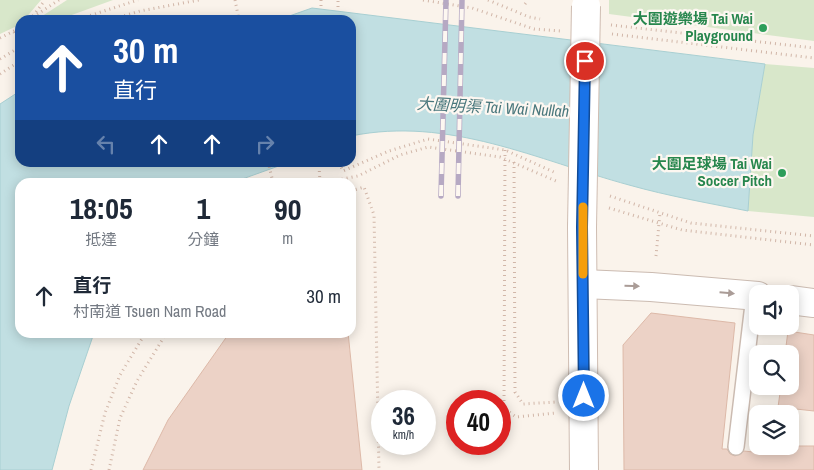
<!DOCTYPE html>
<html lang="zh-TW">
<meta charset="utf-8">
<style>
:root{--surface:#fff;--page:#f2f2f3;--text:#1f2937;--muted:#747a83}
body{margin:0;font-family:"Archivo Narrow","Noto Sans TC",sans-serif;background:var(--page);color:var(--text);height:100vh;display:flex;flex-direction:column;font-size:19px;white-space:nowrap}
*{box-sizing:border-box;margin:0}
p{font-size:16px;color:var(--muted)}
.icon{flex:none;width:28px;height:28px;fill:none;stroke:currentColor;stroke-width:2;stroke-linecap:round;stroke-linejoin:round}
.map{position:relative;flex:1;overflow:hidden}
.drawer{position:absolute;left:15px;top:178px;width:341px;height:160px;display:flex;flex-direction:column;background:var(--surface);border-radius:15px;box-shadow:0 2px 12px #0003}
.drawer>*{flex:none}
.guide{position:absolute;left:15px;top:15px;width:341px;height:152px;border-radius:15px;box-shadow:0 2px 12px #0003;background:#1a4fa0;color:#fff;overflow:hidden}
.buttons{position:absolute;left:749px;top:285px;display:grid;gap:10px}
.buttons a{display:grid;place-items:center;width:50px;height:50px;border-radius:10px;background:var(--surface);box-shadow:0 2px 12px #0003;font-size:25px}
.speed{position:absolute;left:371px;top:390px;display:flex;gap:10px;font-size:25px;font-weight:700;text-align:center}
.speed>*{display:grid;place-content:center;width:65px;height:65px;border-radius:50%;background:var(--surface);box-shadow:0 2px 12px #0003;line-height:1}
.speed small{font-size:12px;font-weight:400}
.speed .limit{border:8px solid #d22;background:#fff;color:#111}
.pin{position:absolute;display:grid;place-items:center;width:42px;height:42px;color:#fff;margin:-21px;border:2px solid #fff;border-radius:50%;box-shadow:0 1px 5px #0007}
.me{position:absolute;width:55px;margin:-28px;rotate:0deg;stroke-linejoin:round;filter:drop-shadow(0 0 4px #0008)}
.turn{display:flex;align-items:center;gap:18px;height:105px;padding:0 15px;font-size:22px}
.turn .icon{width:65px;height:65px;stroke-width:2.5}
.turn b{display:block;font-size:35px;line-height:42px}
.lanes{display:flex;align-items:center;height:48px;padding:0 15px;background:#0003;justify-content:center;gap:25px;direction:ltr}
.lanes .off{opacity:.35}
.eta{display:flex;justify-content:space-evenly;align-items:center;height:85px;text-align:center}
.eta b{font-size:30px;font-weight:800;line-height:35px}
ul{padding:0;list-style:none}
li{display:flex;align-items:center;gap:15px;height:65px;padding:0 15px}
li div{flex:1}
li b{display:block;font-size:19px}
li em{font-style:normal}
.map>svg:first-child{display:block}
.green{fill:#d8e7ca}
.water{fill:#c1dfe2;stroke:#a8cfd2}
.building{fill:#ecd2c6;stroke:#ddb9a8}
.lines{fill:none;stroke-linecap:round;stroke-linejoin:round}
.lane-casing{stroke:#cbbbb1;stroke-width:18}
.street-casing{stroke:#cbbbb1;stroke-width:30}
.secondary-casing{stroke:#cfbdb2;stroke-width:30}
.path{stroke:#d1b6a8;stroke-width:3;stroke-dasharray:1 4;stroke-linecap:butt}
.lane{stroke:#fff;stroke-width:15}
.street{stroke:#fff;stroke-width:28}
.secondary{stroke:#fff;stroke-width:28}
.rail-casing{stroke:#b6a9c3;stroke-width:5.5}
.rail{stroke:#fdf7f1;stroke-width:4;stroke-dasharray:11;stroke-linecap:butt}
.secondary-bridge-casing{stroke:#cfbdb2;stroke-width:30;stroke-linecap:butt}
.secondary-bridge{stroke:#fff;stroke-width:28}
.oneway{fill:#aa9c97}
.route-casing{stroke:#114b97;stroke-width:12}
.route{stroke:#1a73e8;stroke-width:9}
.slow{stroke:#f59e0b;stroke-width:9}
.leisure-dot{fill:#2e9e5b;stroke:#fdf7f1;stroke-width:2}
.labels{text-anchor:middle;stroke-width:4.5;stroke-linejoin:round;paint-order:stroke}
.leisure-label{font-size:15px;font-weight:bold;fill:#27864d;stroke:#fdf7f1;text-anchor:end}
.water-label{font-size:16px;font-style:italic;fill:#49777c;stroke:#fdf7f1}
</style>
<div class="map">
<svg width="814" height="470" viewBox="0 0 814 470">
<rect width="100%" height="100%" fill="#faf3eb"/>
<g class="green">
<path d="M0,0h41l-17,20h-4l-1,5 -19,9z"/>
<path d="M67,0h46l-55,20h-22z"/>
<path d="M609,0h205v41l-205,-27z"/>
<path d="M765,64l49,4v149l-66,-6 5,-76z"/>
</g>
<g class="water">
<path d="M312,8l453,56 -12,71 -5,76c-40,-8 -80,-15 -119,-26 -92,-25 -180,-69 -278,-49v-116h-73z"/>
<path d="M20,91v71l267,1 -53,19h-214v150l74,1 -25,73 -17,64h-52v-366z"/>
</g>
<g class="building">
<path d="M651,313l84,10 -13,126h5l3,5 5,2 9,-5 28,3 1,-8h41v24h-190l-1,-125z"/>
<path d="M788,331l26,4v76l-36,-4 3,-21h9v-32h-5z"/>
<path d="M230,332h118l14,138h-219l25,-50z"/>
</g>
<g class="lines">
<defs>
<path id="lane" d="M736,447l18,-151"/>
<g id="street">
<path d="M583,284l68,3 107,9"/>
<path d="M790,300l24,3"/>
</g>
<path id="secondary" d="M582,227l2,243"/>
</defs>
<use href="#lane" class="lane-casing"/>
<use href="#street" class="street-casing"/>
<use href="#secondary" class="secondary-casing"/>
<g class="path">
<path d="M235,0l4,20"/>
<path d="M321,0v6"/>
<path d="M423,0l49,8 62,21 27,2"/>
<path d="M488,0l41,17 11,2"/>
<path d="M525,4l3,-4"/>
<path d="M338,7v-7"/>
<path d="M33,17l26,-17"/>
<path d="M30,20l15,-20"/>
<path d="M76,20l62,-20"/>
<path d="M110,20l30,-9 59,-11"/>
<path d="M611,25l203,23"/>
<path d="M14,32l6,12"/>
<path d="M612,34l202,24"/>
<path d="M0,38l20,-10"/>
<path d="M0,59l20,-12"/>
<path d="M0,74l20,-13"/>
<path d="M505,150l-1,258 12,9 40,-4"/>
<path d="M268,162l5,20"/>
<path d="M514,162l1,230 8,12 33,-2"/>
<path d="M339,163l4,8 46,-20 39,-12 77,11 51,23"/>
<path d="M319,166l1,16"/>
<path d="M327,182l31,-6 42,-21 28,-8 72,10 56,24"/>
<path d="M351,191l13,-4 10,28 5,255"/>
<path d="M610,196l81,27 123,13"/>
<path d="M609,208l73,22 132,15"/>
<path d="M656,256l4,-43"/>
<path d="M91,470l14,-57 15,-38 26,-43"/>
<path d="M109,470l11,-52 17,-37 30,-49"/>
</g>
<use href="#lane" class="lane"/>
<use href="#street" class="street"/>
<use href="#secondary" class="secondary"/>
<defs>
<g id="rail">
<path d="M441,196l5,-196"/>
<path d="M458,196l4,-196"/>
</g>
</defs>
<use href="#rail" class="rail-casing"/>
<use href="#rail" class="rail"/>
<defs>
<path id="secondary-bridge" d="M582,227l4,-221"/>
</defs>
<use href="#secondary-bridge" class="secondary-bridge-casing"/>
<use href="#secondary-bridge" class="secondary-bridge"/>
</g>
<defs><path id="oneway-solid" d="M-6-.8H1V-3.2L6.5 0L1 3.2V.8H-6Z" transform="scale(1.25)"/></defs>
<g class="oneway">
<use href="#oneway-solid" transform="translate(632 286) rotate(2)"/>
<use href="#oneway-solid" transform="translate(727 293) rotate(5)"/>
</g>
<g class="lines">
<defs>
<path id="route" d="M584,396l-2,-169 3,-166"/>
</defs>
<use href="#route" class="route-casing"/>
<use href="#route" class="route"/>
<path class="slow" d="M583,207v67"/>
</g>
<g class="leisure-dot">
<circle cx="763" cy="28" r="5"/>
<circle cx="782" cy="173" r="5"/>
</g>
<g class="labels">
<g class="leisure-label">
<text x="753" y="24">大圍遊樂場 Tai Wai<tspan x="753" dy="17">Playground</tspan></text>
<text x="772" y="169">大圍足球場 Tai Wai<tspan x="772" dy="17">Soccer Pitch</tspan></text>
</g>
<g class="water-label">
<text transform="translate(493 107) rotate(3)" y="6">大圍明渠 Tai Wai Nullah</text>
</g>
</g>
</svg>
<div class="buttons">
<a><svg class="icon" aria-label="sound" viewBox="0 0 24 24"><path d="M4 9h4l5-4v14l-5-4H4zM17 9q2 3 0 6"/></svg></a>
<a><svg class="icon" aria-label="search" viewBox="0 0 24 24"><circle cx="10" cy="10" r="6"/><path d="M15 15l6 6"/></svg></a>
<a><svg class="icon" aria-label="layers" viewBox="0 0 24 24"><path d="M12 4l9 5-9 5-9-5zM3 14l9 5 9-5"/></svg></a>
</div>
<div class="speed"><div>36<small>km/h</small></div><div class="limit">40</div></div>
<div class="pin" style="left:585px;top:61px;background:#d93025"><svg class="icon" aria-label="arrive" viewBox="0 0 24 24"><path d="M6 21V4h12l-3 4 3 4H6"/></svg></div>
<svg class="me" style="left:584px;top:396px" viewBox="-20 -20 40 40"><circle r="17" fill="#1a73e8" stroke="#fff" stroke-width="3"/><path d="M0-11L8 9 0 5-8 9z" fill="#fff"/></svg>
<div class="guide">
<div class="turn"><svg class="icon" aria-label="ahead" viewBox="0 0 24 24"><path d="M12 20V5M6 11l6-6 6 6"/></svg><div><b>30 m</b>直行</div></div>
<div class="lanes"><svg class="icon off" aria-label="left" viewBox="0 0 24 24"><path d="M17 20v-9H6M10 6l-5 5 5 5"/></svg><svg class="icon" aria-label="ahead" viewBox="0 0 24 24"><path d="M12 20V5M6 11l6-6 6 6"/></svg><svg class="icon" aria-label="ahead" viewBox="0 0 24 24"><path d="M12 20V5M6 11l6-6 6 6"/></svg><svg class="icon off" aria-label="right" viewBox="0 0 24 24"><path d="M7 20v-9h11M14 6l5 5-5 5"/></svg></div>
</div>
<section class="drawer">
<div class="eta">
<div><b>18:05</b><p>抵達</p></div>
<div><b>1</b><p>分鐘</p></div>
<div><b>90</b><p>m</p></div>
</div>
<ul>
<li><svg class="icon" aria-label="ahead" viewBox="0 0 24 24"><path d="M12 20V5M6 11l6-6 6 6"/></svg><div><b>直行</b><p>村南道 Tsuen Nam Road</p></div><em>30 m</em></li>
</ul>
</section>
</div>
